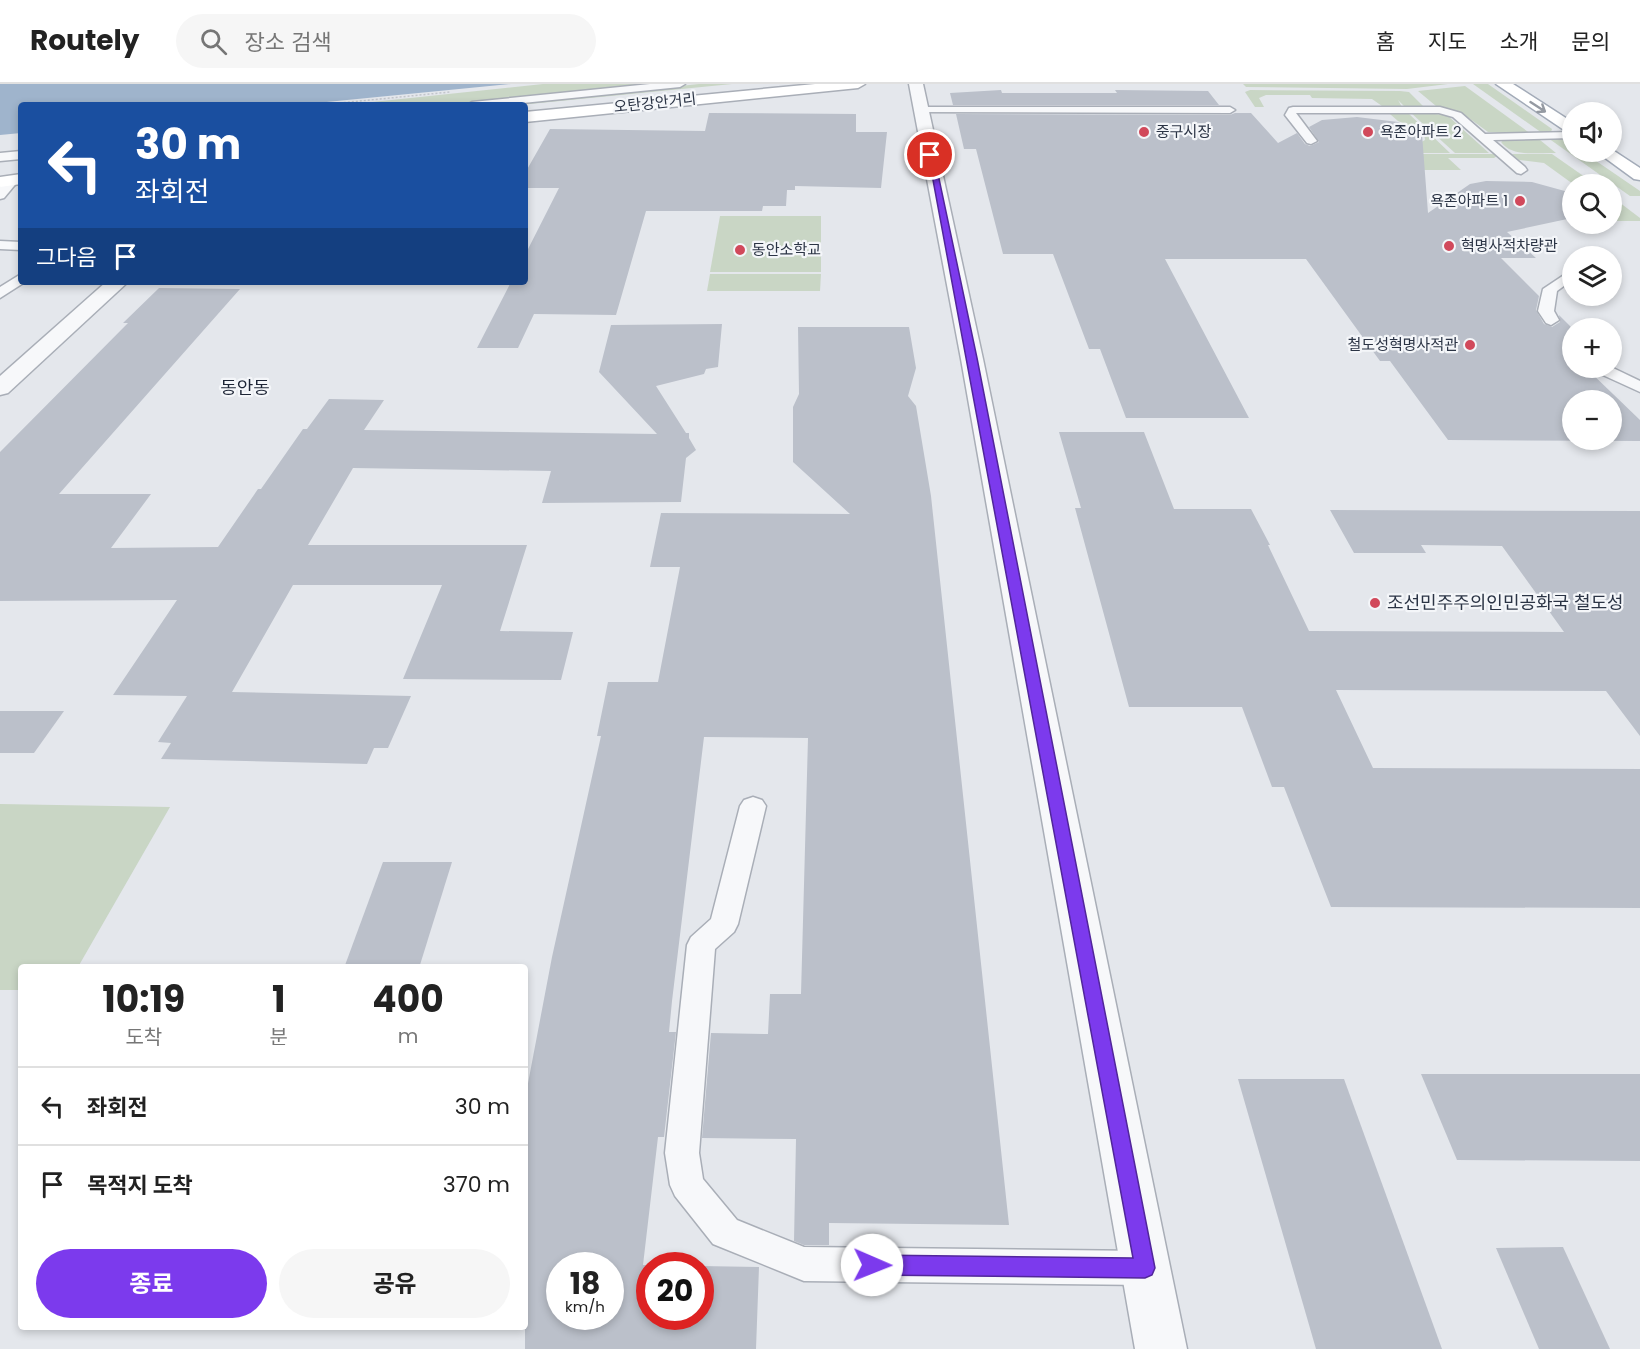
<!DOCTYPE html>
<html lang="ko">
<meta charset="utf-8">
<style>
:root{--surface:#fff;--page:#f6f6f6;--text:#222;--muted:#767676;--line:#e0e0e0;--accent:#7c3aed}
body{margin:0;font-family:Poppins,"Noto Sans KR",sans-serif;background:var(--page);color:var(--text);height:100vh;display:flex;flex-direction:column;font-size:22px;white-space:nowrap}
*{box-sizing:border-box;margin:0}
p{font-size:20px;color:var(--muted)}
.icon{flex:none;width:33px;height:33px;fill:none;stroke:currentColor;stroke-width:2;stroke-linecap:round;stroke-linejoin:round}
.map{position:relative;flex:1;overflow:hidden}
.drawer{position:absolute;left:18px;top:880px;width:510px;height:366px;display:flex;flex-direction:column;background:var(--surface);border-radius:6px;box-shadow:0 3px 9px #0003}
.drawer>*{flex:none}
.guide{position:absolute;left:18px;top:18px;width:510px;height:183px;border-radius:6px;box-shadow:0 3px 9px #0003;background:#1a4fa0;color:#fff;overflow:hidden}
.controls{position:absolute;left:1562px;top:18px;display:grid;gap:12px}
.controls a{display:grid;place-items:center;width:60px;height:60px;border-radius:50%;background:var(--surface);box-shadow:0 3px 9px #0003;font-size:30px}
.speed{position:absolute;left:546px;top:1168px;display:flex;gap:12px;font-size:30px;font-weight:700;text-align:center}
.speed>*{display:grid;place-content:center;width:78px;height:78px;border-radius:50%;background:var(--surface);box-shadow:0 3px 9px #0003;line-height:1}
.speed small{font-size:15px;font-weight:400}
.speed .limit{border:9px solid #d22;background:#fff;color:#111}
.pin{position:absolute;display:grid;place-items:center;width:51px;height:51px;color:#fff;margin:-26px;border:3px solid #fff;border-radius:50%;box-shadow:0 2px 6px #0007}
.me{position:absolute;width:66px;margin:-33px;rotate:91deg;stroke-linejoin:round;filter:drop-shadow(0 0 4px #0008)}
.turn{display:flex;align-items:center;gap:21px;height:126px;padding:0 18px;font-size:27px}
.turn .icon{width:78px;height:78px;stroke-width:2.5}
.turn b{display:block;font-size:42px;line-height:51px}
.then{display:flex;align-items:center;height:57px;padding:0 18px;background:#0003;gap:12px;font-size:22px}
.eta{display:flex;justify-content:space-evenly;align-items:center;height:102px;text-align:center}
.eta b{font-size:36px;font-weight:700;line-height:42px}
.action{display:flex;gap:12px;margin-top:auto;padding:12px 18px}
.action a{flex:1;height:69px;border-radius:36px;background:var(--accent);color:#fff;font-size:24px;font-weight:700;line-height:69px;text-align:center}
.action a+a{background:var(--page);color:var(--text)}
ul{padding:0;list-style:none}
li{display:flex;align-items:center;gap:18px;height:78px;padding:0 18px;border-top:2px solid var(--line)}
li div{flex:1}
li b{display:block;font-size:22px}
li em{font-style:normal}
header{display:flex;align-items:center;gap:36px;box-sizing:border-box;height:84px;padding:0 30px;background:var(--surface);border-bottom:2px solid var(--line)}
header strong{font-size:28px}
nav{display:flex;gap:33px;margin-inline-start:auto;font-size:21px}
.search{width:420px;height:54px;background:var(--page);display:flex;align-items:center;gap:15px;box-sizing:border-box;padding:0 21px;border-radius:33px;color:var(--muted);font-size:22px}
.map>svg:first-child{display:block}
.green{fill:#c9d6c5}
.water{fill:#9fb4cc}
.building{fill:#bbc0ca;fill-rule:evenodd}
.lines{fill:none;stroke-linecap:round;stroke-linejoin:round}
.service-casing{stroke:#a9aeb7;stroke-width:3}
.tertiary-casing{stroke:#a9aeb7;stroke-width:3}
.secondary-casing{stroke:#a9aeb7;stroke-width:3}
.primary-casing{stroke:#a3abb8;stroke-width:3}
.path{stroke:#c2c5cb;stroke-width:1.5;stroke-dasharray:2 2;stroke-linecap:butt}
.service{fill:#f7f8fa;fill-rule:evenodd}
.tertiary{fill:#f7f8fa;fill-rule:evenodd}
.secondary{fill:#fff;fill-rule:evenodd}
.primary{fill:#fff;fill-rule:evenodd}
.oneway{stroke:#959aa2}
.route{fill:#7c3aed;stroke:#51269a;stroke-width:1.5}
.poi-dot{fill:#d1495b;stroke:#f4f6f9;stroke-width:2}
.labels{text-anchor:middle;stroke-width:4.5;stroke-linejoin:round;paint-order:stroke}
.far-street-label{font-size:15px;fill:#2b3445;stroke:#f4f6f9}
.far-poi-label{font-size:15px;fill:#2b3445;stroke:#f4f6f9;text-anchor:start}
.far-quarter-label{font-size:18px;fill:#1d2536;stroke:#f4f6f9}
.poi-label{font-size:18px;fill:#2b3445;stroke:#f4f6f9;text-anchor:start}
</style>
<header>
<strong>Routely</strong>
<div class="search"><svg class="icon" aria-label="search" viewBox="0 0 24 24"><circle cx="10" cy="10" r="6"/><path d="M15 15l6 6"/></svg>장소 검색</div>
<nav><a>홈</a><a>지도</a><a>소개</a><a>문의</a></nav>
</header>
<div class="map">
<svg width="1640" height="1265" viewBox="0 0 1640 1265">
<rect width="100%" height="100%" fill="#e4e7ec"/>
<g class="green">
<path d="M543,0h102l-198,21h-103z"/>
<path d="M699,0h33l-212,21h-28z"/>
<path d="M1243,0h205l-41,5 -161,-2z"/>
<path d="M1473,0h15l64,45 -1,3 -9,1z"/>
<path d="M1465,2l66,48 -43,-2 -26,-19 -26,-7 -18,-15z"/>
<path d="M1250,6l150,1 9,1 15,15 -20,-1 -6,-6 4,7 -20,-1 -10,-7 -60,-1 -2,-3h-44l-7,3 5,9h-9l-10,-15z"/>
<path d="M1392,28h15l43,41h-75l41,-8 9,-5 -1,-7 -26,-12 -8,-7z"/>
<path d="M1410,28l37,3 42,38h-34z"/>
<path d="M1548,54l13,1 11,5v8h11l57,39v5h-10z"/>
<path d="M1504,56h36l16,13c-19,-1 -43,5 -55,-11z"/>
<path d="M1395,70h100l2,2 -3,2h-46l13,12h-48z"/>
<path d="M1512,70h40l43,30h-22l-29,-21 -25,-3z"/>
<path d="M1611,112l29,22v3h-29z"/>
<path d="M720,132h101v56h-111z"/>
<path d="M710,190h111l-1,17h-113z"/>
<path d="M0,720l170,3 -92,160 -57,1v22h-21z"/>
</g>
<path class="water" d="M0,0h511l-215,21h-275v28l-21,2z"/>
<g class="building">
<path d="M1001,6l1,3h115l-2,-3 93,1 11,14h-266l-3,-12z"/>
<path d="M709,29l147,1v18h31l-6,56 -86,-2v4h-8l-1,16h-23l-1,5h-116l-30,104 -82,-1 -16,34h-41l34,-66h14v-27l34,-67h-34v-15l25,-44 155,2z"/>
<path d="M1235,29h16l27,30 19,-10 8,11 5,2 9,-4 -10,-15 13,-7 35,-3 41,5 16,6 8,6 6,79 42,-29 16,-3 46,1 40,11v25l-65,14 29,26h-35l38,38 -3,14 8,14 8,3 8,-5 -1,-7 13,13v40h18h-4l54,52v21l-192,-1 -58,-79h-10l-74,-102h-141l84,159h-123l-26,-69h-11l-36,-95h-50l-27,-105h-12l-8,-35 274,1zM1572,316h39v40h-39z"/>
<path d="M159,204l81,1 -181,205h92l-40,54 107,-1 40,-58h3l42,-60h4l22,-30 55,1 -20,30 293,4 -58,-62 12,-47 111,-1 -4,43 -12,2 -2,5 -48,12 30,47h3v5l7,12 -10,8 -5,44 -139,1 9,-32 -198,-3 -45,77h219l-27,86 73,1 -12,48 -158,-1 39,-94h-149l-61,107 179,4 -23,52h-14l-7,16 -206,-5 10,-16 -13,-1 29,-46 -74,-1 64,-95 -177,1v-149l128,-129h-5z"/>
<path d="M798,243h111l7,41 -8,28 8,10 15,90 78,729 -180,-2v22h-25l-10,-4 2,-102 -94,-1 9,-105 57,1 2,-40h31l7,-256 -104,-1 -32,264 -3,31h7l-12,105h-6l-15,128 54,1h-47v51h50v-51l59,1 -3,82h-231v-250l27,-142 49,-221h-4l11,-54h50l22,-115h-30l11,-54 189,1 -57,-52v-55l6,-13zM560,1182h50v51h-50z"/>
<path d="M1059,348h85l30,77h77l19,36h-2l41,86 255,1 -62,-86 -81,-1 5,8h-72l-24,-43 310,1v225l-34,-45 -270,-1 37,78 267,1v139l-309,-1 -47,-120h-12l-30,-80h-113l-54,-199h6z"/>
<path d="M0,627h64l-30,42h-34z"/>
<path d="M383,778h69l-33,106h-75z"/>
<path d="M1421,990h219v87l-183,-1z"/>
<path d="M1238,995h106l98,270h-126z"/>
<path d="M1563,1163l47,102h-71l-43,-101z"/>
</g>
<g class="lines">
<defs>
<g id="service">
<path d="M650,0h35l-5,3 -177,18h-36l5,-3z"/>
<path d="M921,23h309l5,3 -5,3 -313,-1v-4z"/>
<path d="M1293,23h147l21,6 24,21 87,-2v6l-79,2 32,27 2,3 -6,4 -4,-1 -64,-56 -14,-4h-143l21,28 -6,3 -4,-1 -22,-28 4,-7z"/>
<path d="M21,67v8l-21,2v-8z"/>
<path d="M13,92l6,4 -15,18 -4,1v-12l9,-10z"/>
<path d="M0,157l21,1v8l-21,-1z"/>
<path d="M1567,189l5,1v6l-15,11 -3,20 5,9 -8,5 -5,-2 -8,-12 5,-22z"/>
<path d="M21,190v8h4l-25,16v-11z"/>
<path d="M1611,283l29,14v11l-46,-21 -2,-3z"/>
<path d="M753,713l9,3 4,6 -28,118 -4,8 -19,17 -16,204 4,26 34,41 67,27 341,4 13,5 5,12 -5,12 -13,5 -341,-4 -91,-37 -38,-48 -5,-11 -5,-32 22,-208 4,-8 20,-18 29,-113 4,-6z"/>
</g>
<g id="tertiary">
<path d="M909,0h14l60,275 204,990h-52l-174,-990z"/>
<path d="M106,198h22l-120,111 -8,2v-19z"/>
</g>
<g id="secondary">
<path d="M815,0h50l-7,4 -333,34v-10z"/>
<path d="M21,90v10l-21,3v-10z"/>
</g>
<g id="primary">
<path d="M1496,0h17l59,38v12l-5,-2z"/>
<path d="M1611,65l29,19v12l-6,-1 -37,-27h14z"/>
</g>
</defs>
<use href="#service" class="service-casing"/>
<use href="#tertiary" class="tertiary-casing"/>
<use href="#secondary" class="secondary-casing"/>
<use href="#primary" class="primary-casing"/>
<path class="path" d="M320,21l130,-13"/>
<use href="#service" class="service"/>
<use href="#tertiary" class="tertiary"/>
<use href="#secondary" class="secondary"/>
<use href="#primary" class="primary"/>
</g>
<defs><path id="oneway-shaft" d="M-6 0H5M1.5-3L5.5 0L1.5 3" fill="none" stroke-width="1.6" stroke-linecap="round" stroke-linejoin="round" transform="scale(1.5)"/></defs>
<use class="oneway" href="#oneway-shaft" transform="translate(1538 23) rotate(33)"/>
<path class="route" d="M928,69l6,2 43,203 178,910 -3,7 -7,3 -273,-3 -7,-3 -3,-7 3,-7 7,-3 261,3z"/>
<g class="poi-dot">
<circle cx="1144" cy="48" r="6"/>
<circle cx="1368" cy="48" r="6"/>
<circle cx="1520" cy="117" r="6"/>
<circle cx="1449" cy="162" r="6"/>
<circle cx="740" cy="166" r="6"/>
<circle cx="1470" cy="261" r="6"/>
<circle cx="1375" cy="519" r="6"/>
</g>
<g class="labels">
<g class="far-street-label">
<text transform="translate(655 19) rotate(-6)" y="5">오탄강안거리</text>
</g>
<g class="far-poi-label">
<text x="1156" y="53">중구시장</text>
<text x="1380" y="53">욕존아파트 2</text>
<text x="1508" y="122" text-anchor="end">욕존아파트 1</text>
<text x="1461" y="167">혁명사적차량관</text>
<text x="752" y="171">동안소학교</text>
<text x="1458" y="266" text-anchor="end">철도성혁명사적관</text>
</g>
<g class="far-quarter-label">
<text x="245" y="310">동안동</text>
</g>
<g class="poi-label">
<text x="1387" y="525">조선민주주의인민공화국 철도성</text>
</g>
</g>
</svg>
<div class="controls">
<a><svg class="icon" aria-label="sound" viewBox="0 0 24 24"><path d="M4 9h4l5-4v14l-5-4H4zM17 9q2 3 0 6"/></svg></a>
<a><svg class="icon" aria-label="search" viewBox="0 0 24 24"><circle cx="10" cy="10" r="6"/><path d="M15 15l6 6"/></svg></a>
<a><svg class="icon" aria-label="layers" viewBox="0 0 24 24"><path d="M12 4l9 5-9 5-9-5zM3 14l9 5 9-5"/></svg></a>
<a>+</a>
<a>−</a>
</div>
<div class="speed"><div>18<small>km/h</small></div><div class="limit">20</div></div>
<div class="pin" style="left:930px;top:71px;background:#d93025"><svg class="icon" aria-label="arrive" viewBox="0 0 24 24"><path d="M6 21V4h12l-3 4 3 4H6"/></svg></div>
<svg class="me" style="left:872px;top:1181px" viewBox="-20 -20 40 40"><circle r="19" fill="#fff"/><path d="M0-13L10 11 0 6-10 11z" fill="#7c3aed"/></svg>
<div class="guide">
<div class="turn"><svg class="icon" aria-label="left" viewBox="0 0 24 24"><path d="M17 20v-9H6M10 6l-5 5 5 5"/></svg><div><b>30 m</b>좌회전</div></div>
<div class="then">그다음<svg class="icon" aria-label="arrive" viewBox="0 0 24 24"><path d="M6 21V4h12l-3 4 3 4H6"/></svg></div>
</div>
<section class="drawer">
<div class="eta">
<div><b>10:19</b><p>도착</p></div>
<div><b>1</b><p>분</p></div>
<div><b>400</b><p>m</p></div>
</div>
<ul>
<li><svg class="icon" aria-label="left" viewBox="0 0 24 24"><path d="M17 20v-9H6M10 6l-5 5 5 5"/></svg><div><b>좌회전</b></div><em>30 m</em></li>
<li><svg class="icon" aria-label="arrive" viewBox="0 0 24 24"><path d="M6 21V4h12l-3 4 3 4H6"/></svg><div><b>목적지 도착</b></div><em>370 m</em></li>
</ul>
<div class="action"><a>종료</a><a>공유</a></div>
</section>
</div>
